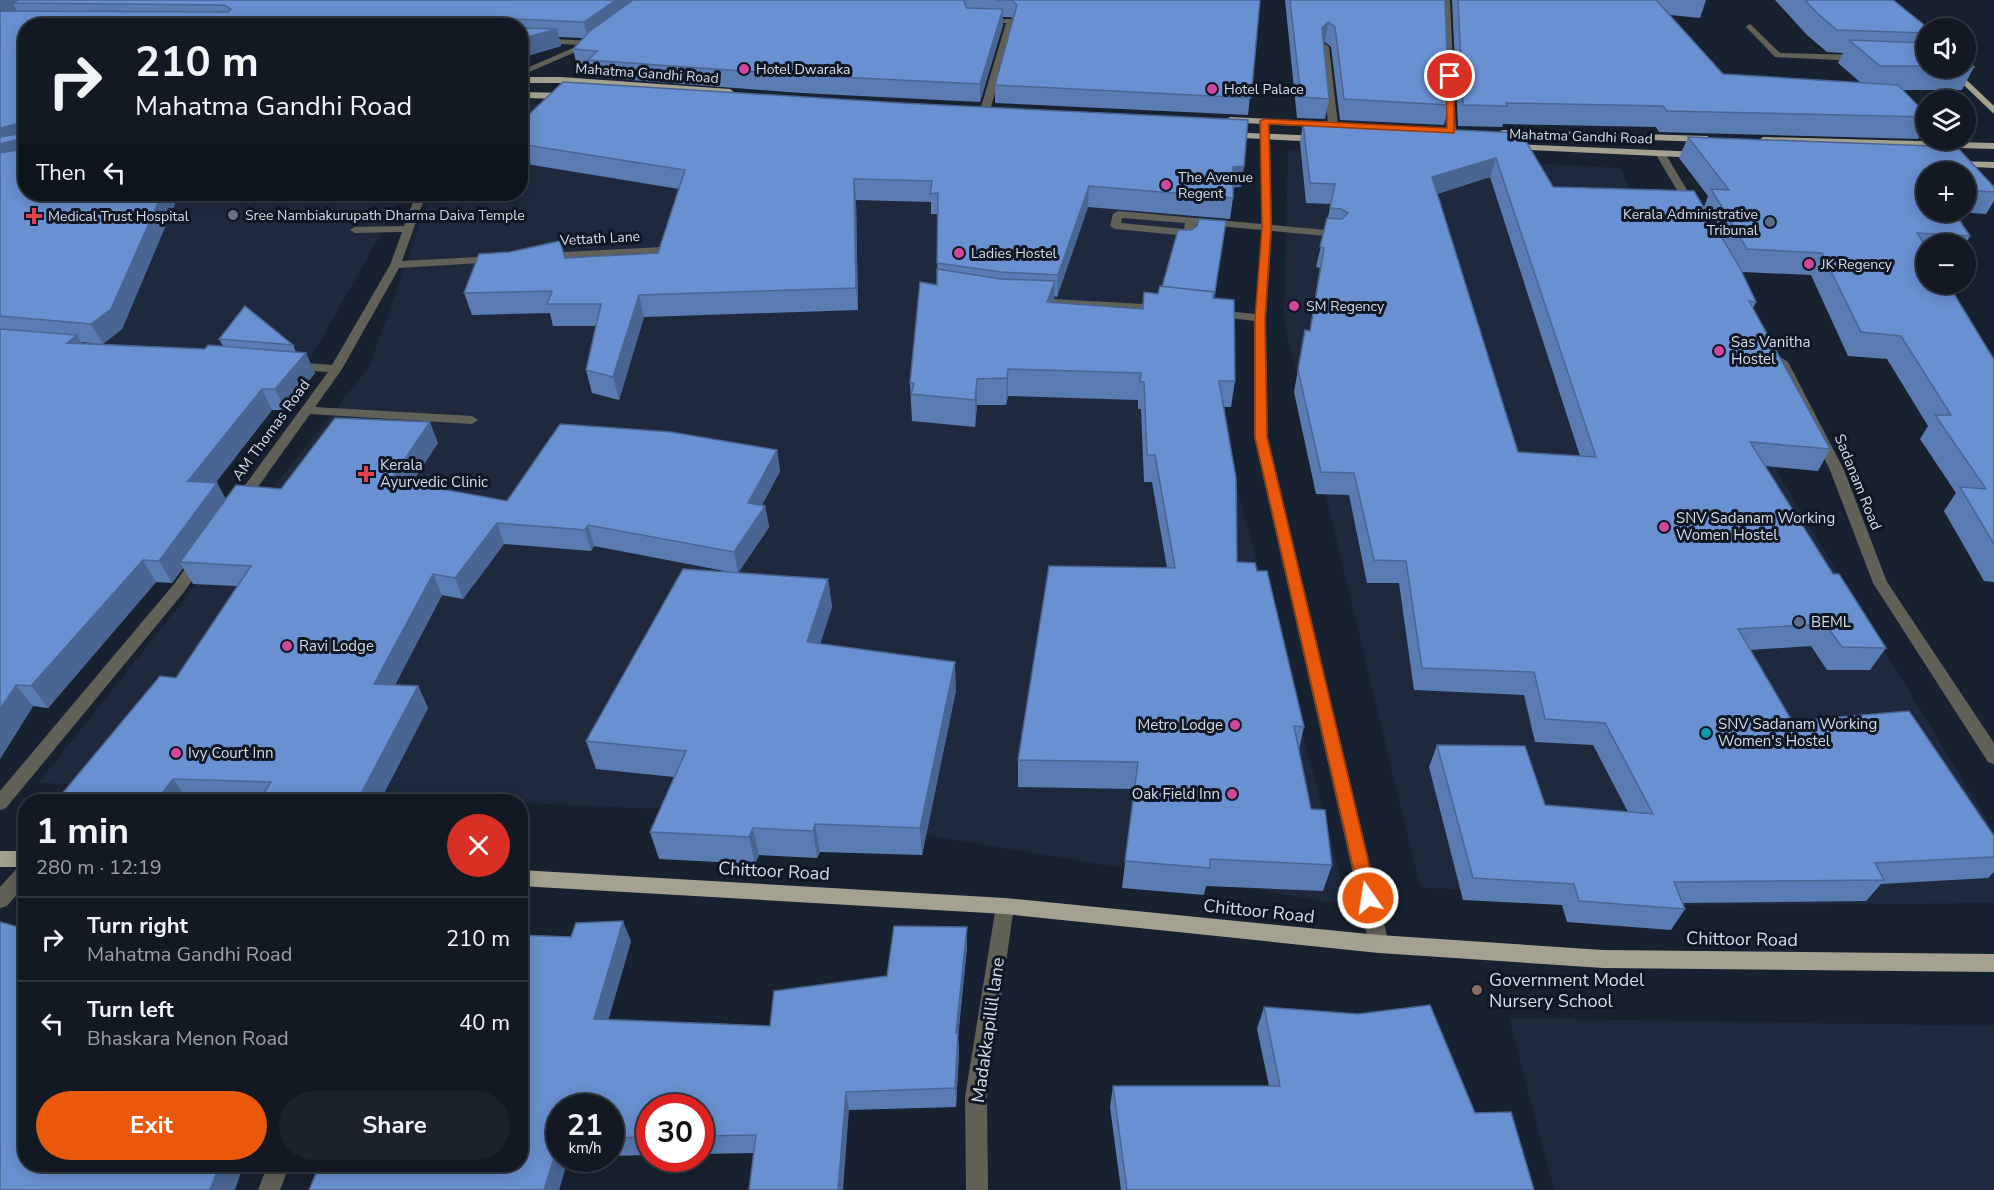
<!DOCTYPE html>
<meta charset="utf-8">
<style>
:root{--surface:#121923;--page:#1b222b;--text:#f1f3f6;--muted:#9ca0a6;--line:#313841;--accent:#ea580c}
body{margin:0;font-family:"Nunito Sans",sans-serif;background:var(--page);color:var(--text);height:100vh;display:flex;flex-direction:column;font-size:22px;white-space:nowrap}
*{box-sizing:border-box;margin:0}
p{font-size:20px;color:var(--muted)}
.icon{flex:none;width:33px;height:33px;fill:none;stroke:currentColor;stroke-width:2;stroke-linecap:round;stroke-linejoin:round}
.map{position:relative;flex:1;overflow:hidden}
.details{position:absolute;left:18px;top:794px;width:510px;height:378px;display:flex;flex-direction:column;background:var(--surface);border-radius:24px;box-shadow:0 3px 15px #0003,0 0 0 2px var(--line)}
.details>*{flex:none}
.hud{position:absolute;left:18px;top:18px;width:510px;height:183px;border-radius:24px;box-shadow:0 3px 15px #0003,0 0 0 2px var(--line);background:#121923;color:var(--text);overflow:hidden}
.buttons{position:absolute;left:1916px;top:18px;display:grid;gap:12px}
.buttons a{display:grid;place-items:center;width:60px;height:60px;border-radius:50%;background:var(--surface);box-shadow:0 3px 15px #0003,0 0 0 2px var(--line);font-size:30px}
.speed{position:absolute;left:546px;top:1094px;display:flex;gap:12px;font-size:30px;font-weight:700;text-align:center}
.speed>*{display:grid;place-content:center;width:78px;height:78px;border-radius:50%;background:var(--surface);box-shadow:0 3px 15px #0003,0 0 0 2px var(--line);line-height:1}
.speed small{font-size:15px;font-weight:400}
.speed .limit{border:9px solid #d22;background:#fff;color:#111}
.pin{position:absolute;display:grid;place-items:center;width:51px;height:51px;color:#fff;margin:-26px;border:3px solid #fff;border-radius:50%;box-shadow:0 2px 6px #0007}
.me{position:absolute;width:66px;margin:-33px;rotate:347deg;stroke-linejoin:round;filter:drop-shadow(0 0 4px #0008)}
.turn{display:flex;align-items:center;gap:21px;height:126px;padding:0 18px;font-size:27px}
.turn .icon{width:78px;height:78px;stroke-width:2.5}
.turn b{display:block;font-size:42px;line-height:51px}
.then{display:flex;align-items:center;height:57px;padding:0 18px;background:#0003;gap:12px;font-size:22px}
.round{display:grid;place-items:center;flex:none;width:63px;height:63px;border-radius:32px;background:var(--page)}
.overview{display:flex;align-items:center;justify-content:space-between;height:102px;padding:0 18px}
h1{font-size:36px;font-weight:700;line-height:45px}
.cta{display:flex;gap:12px;margin-top:auto;padding:12px 18px}
.cta a{flex:1;height:69px;border-radius:36px;background:var(--accent);color:#fff;font-size:24px;font-weight:700;line-height:69px;text-align:center}
.cta a+a{background:var(--page);color:var(--text)}
ul{padding:0;list-style:none}
li{display:flex;align-items:center;gap:18px;height:84px;padding:0 18px;border-top:2px solid var(--line)}
li div{flex:1}
li b{display:block;font-size:22px}
li em{font-style:normal}
.map>svg:first-child{display:block}
.built{fill:#1e293d}
.lines{fill:none;stroke-linecap:round;stroke-linejoin:round}
.minor{fill:#626158;fill-rule:evenodd}
.major{fill:#a4a190;fill-rule:evenodd}
.wall{fill:#5a7cb3;fill-rule:evenodd}
.shaded-wall{fill:#4a6592}
.building{fill:#6990d0;stroke:#4a6592;stroke-width:1.5;fill-rule:evenodd}
.route{fill:#ea580c;stroke:#983908;stroke-width:1.5}
.hotel-dot{fill:#d1479c;stroke:#0f1725;stroke-width:2}
.worship-dot{fill:#6b7280;stroke:#0f1725;stroke-width:2}
.health-dot{fill:#e0444e;stroke:#0f1725;stroke-width:2}
.service-dot{fill:#5c6f8a;stroke:#0f1725;stroke-width:2}
.culture-dot{fill:#0f9aa8;stroke:#0f1725;stroke-width:2}
.education-dot{fill:#8d6e63;stroke:#0f1725;stroke-width:2}
.labels{text-anchor:middle;stroke-width:6;stroke-linejoin:round;paint-order:stroke}
.far-poi-label{font-size:14px;fill:#d7dde6;stroke:#0f1725;text-anchor:start}
.far-street-label{font-size:14px;fill:#d7dde6;stroke:#0f1725}
.poi-label{font-size:15px;fill:#d7dde6;stroke:#0f1725;text-anchor:start}
.street-label{font-size:15px;fill:#d7dde6;stroke:#0f1725}
.near-street-label{font-size:18px;fill:#d7dde6;stroke:#0f1725}
.near-poi-label{font-size:18px;fill:#d7dde6;stroke:#0f1725;text-anchor:start}
</style>
<div class="map">
<svg width="1994" height="1190" viewBox="0 0 1994 1190">
<rect width="100%" height="100%" fill="#18212f"/>
<g class="built">
<path d="M524,103l700,46 -35,157 159,599 -541,-90 -769,-32 331,-416 62,-173h89l1,-89z"/>
<path d="M1288,150l332,18 166,319 208,345v71l-307,2 -267,-18 -136,-565z"/>
<path d="M26,194h377l-92,164 -311,349z"/>
<path d="M1509,1018l485,8v164h-440z"/>
</g>
<g class="lines">
<g class="minor">
<path d="M1442,0h8l6,131 -5,3 -5,-3z"/>
<path d="M983,19h28l4,2 -24,86 -5,3 -5,-3 25,-84h-26v-4z"/>
<path d="M1750,24l30,29 80,2 4,3 -4,3 -85,-4 -28,-29 -1,-2z"/>
<path d="M520,37l72,4 4,2 -76,33v-5l60,-26 -60,-3z"/>
<path d="M1325,44l4,3 9,78 -5,3 -5,-3 -7,-78z"/>
<path d="M1265,134l5,3 2,88 65,6 5,3 -5,3 -65,-6 -6,87 2,119 121,507 -3,6 -7,3 -7,-3 -3,-6 -115,-507v-116l-39,-5 -6,-3 6,-3 40,4 7,-84 -66,-6 -2,9 -5,3 -74,-7 -5,-3 3,-12 5,-3 144,13 -2,-87zM1122,218l63,5 -1,6 -63,-6z"/>
<path d="M1657,151l8,2 32,54 -1,2 -9,-2 -32,-54z"/>
<path d="M416,194h10l-24,67 95,-5 5,3 -5,3 -98,6 -57,101 -27,38 157,9 6,4 -6,4 -162,-10 -65,91h-10l-2,-3 2,-3 93,-127 -34,-2 -6,-4 6,-4 38,3 58,-100 12,-33 -47,1 -5,-3 5,-3 49,-1z"/>
<path d="M662,247l5,3 -1,2 -121,7 -5,-3 5,-3z"/>
<path d="M1036,298l125,7 6,3 -6,3 -129,-8v-4z"/>
<path d="M1782,358l6,4 56,108 43,112 107,161v21l-6,-2 -115,-179 -43,-113 -54,-108z"/>
<path d="M200,553l7,5 -23,34 -178,216 -6,2v-19l174,-207 21,-29z"/>
<path d="M26,863v21l-19,22 -7,2v-21l20,-22z"/>
<path d="M1005,898l7,2 2,6 -27,191 1,93h-22l-1,-93 31,-191 2,-6z"/>
<path d="M268,1164h22l-10,26h-22z"/>
</g>
<g class="major">
<path d="M1946,68h8l40,38v8z"/>
<path d="M520,77h41l169,12 4,3 -4,3 -169,-12h-41z"/>
<path d="M520,92l48,1 4,3 -4,3 -48,-1z"/>
<path d="M1230,117l105,5 5,3 -5,3 -108,-6 -2,-2z"/>
<path d="M1503,130l204,6 5,3 -5,3 -207,-7v-4z"/>
<path d="M1227,132l93,4 5,3 -5,3 -96,-5 -2,-2z"/>
<path d="M1764,137l230,6v6l-233,-7v-4z"/>
<path d="M1511,144l189,8 5,3 -5,3 -192,-9v-4z"/>
<path d="M1955,161l39,1v6l-42,-2 -2,-2z"/>
<rect x="0" y="851" width="26" height="16"/>
<path d="M520,870l485,28 374,37 224,15 391,4v18l-391,-4 -224,-15 -374,-39 -485,-28z"/>
</g>
</g>
<g class="wall">
<path d="M0,0h1260l-12,115 -253,-12v-18l18,-66 -2,-2h-8v8l-23,77 -179,-9 -209,-16 -2,-10 -13,-1 -4,-17 10,-11 -24,-1 2,9 -41,12v-32h-494v168h153l-57,135 -19,15 -22,-2 1,1 123,6 18,-3 -4,-7 74,6 3,7 19,21 -30,37h-13l-57,73h2l9,17 55,-11 157,-46 -27,40 96,18 270,-51 3,21 -18,34 3,1 4,21 -31,46 90,6 4,28 -12,37 136,46 -34,165 -102,-3 -3,6 -58,-3 -4,9 -96,-5 -9,-27 24,-55 -78,-8 -10,-28 149,-168 -141,-27 -3,5 -87,-7 -41,55 -21,-4 -47,90 23,1 10,22 -48,93h-160l-32,-1 -132,1 120,-123 61,-92 -44,-2 -10,-16 -11,15 -16,-1 -108,126 -15,-2 -33,53z"/>
<path d="M1285,0h160l4,105 -5,20 -104,-5 -9,-73 -6,-5 -1,1 5,56 -4,20 -28,-1z"/>
<path d="M1452,0h254l-6,18 -30,-3 53,59 138,9 -23,-20 5,-10 -16,-1 -20,-17 -32,-35h118l33,28v40h39v-9l9,8 -12,23h-60l24,24v9l-8,16 -259,-7 -3,-5 -153,-3 -1,3 -44,-1z"/>
<path d="M520,123l724,43 -3,21h-8v11l-3,21 -142,-12 -31,90 -3,-1v6l88,7 2,-17 70,6 21,83 -4,26h-7l13,155 20,9 47,156 -5,22 12,60 21,56 -9,26 -117,-5 -2,9 -82,-7 12,-99 -116,-2v-27l149,-192 -15,-86h-8l-3,-73h-3v-9l-130,-4 -2,9h-29l-2,22 -63,-6 -2,-38 27,-98 1,-71h-7v-12l-75,-2 2,110 -214,7 -25,83 -27,-7 -6,-23 10,-44h-43l-3,-13 -78,2 -8,-22 101,-35 93,-5 21,-64 -159,-26z"/>
<path d="M1303,123l218,10 32,54 141,4 10,16 4,-11 -29,-38 9,-21 269,10 37,40v14l-8,13 -31,-2 15,24 -5,9 -39,-1v40h22l45,74h1v224l-10,-1 -40,-70 12,-18 -36,-54 8,-13 -41,-67 -39,-3 -37,-81 -69,-3 14,30 -3,6 77,141 -12,22 -53,-5 68,108h6l47,74 -16,22h-43l-16,-24 -61,4 42,71 117,-10 85,125v36l-6,6 -107,6 -15,17 -183,2 2,6 -14,21 -104,-8 -5,-17 -99,-5 -34,-133 8,-22 88,1 20,59 83,7 -35,-67 -58,-3 -11,-47 -110,-5 -15,-107h-32l-18,-88 -33,-1 -22,-102 11,-62 5,1 10,-63 -4,-1 15,-63 -25,-1 -6,-61zM1926,172h39v18l29,2 -29,-2v22h-39zM1490,177l90,279 -62,-4 -81,-258z"/>
<path d="M967,927v20l-9,90 1,15 -3,55 -107,3 -95,43 -54,1v-47h-50v48l-40,1v-49h-50v51h8l-9,32 -239,-26 311,-223 -23,79 162,6 117,-50z"/>
<path d="M1264,1007l211,106 59,77h-413l-11,-83 3,-21h156l-12,-57z"/>
</g>
<g class="shaded-wall">
<path d="M0,0h33l-20,3 3,7 -15,10 -1,7z"/>
<path d="M616,0h26l-54,39 -4,-17z"/>
<path d="M1003,9v16l-23,77v-18z"/>
<path d="M1328,22l-3,20 -6,5 3,-19z"/>
<path d="M557,29l4,17 -41,12v-19z"/>
<path d="M16,124l10,19 -11,-3 11,19 -26,6v-37z"/>
<path d="M1496,158l-6,19 -63,20 5,-20z"/>
<path d="M1244,166l-3,21 -11,1 3,-21z"/>
<path d="M854,179l2,21 2,110 -2,-22z"/>
<path d="M1089,186l-1,21 -31,90 1,-22z"/>
<path d="M162,194h17l-57,135 -19,15 -12,-20z"/>
<path d="M1055,281l-1,26 -7,-5z"/>
<path d="M639,295l5,22 -25,83 -6,-23z"/>
<path d="M77,335l12,20 -22,-12z"/>
<path d="M306,353l9,20 -30,37 -10,-21z"/>
<path d="M1008,369v27l-2,9 1,-27z"/>
<path d="M977,379v26l-2,22v-27z"/>
<path d="M262,389l10,21 -72,93 -12,-22z"/>
<path d="M430,422l8,21 -38,58 -9,-21z"/>
<path d="M777,450l3,21 -28,53 -4,-21z"/>
<path d="M217,483l12,22 -49,57 3,6 -11,15 -13,-22z"/>
<path d="M765,506l4,21 -31,46 -4,-21z"/>
<path d="M497,523l7,21 -41,55 -8,-21z"/>
<path d="M588,525l6,21 -3,5 -6,-21z"/>
<path d="M143,560l13,22 -108,126 -17,-22z"/>
<path d="M433,574l9,21 -58,110 -10,-21z"/>
<path d="M828,579l4,28 -21,63 -4,-28z"/>
<path d="M955,662l1,28 -34,165 -2,-27z"/>
<path d="M16,685l17,21 -33,53v-50z"/>
<path d="M418,686l10,22 -48,93h-23z"/>
<path d="M173,779l15,21 -1,1h-31z"/>
<path d="M815,824l5,28 -3,6 -4,-27z"/>
<path d="M753,828l6,27 -4,9 -6,-27z"/>
<path d="M623,921l8,20 -28,98 -9,-20z"/>
<path d="M967,927v20l-9,90 1,15 -3,55 -1,-19 1,-55z"/>
<path d="M846,1092l3,18 -6,80h-5z"/>
<path d="M559,1138l1,20h8l-9,32h-15z"/>
<path d="M220,1164h24l-9,26h-25z"/>
</g>
<g class="building">
<path d="M18,0h598l-32,22 -70,-3 1,7h-489v168h136l-51,115 -20,15 -91,-8v-163l17,-3 1,-8 -3,-2 -15,4v-7l18,-3v-7l-2,-3 -16,4v-117l228,1 3,-3 -7,-4 -211,-2z"/>
<path d="M633,0h333l-2,2 3,6 36,1 -23,75 -181,-9 -211,-15 9,-9 -24,-2 17,-18z"/>
<path d="M996,0h264l-9,98 -256,-13 22,-80 -6,-5z"/>
<path d="M1290,0h155l4,105 -105,-6 -9,-72 -7,-5 -6,6 7,71 -28,-2z"/>
<path d="M1458,0h198l67,74 175,11 28,29v3l-259,-6 -4,-5 -157,-3 2,3 -45,-1z"/>
<path d="M1805,0h88l35,28h-2v5l-89,-3 -20,-17z"/>
<path d="M520,28l37,1 -37,10z"/>
<path d="M1849,40l77,3v23h-46z"/>
<path d="M1965,59l9,8h-9z"/>
<path d="M563,82l338,21 347,17 -4,46 -11,1v31l-144,-12 -31,89 -57,-3 -64,-9 1,-70 -8,1 2,-13 -78,-2 2,109 -217,7 -26,82 -27,-7 15,-66h-54l5,-13 -88,2 15,-39 31,-2 50,-11 5,17 93,-5 27,-83 -165,-26v-21z"/>
<path d="M1303,123l218,10 32,54 141,4 46,77 16,34 -7,-1 81,148 -80,-7 83,132h6l47,74 -44,-1 -17,-23 -87,5 54,92 117,-10 85,125v21l-119,6 9,17 -210,2 11,27 -106,-8 -5,-17 -101,-6 -36,-133 88,1 20,59 108,9 -48,-91 -60,-4 -11,-47 -112,-4 -16,-107 -32,-1 -20,-87 -33,-1 -23,-102 7,-40 5,1 14,-83 -4,-1 7,-29 15,1 6,-6 -7,-4 -11,-1 5,-24 -25,-1zM1496,158l100,299 -78,-5 -86,-275z"/>
<path d="M1688,137l269,10 37,40v5l-29,-2v-18h-39v40h28l16,24 -53,-3 9,14v37h22l45,74h1v186l-34,-57 26,2 -51,-74h16l-50,-79 -40,-4 -39,-79 -75,-4 -36,-60 18,1z"/>
<path d="M1199,219l27,2 -12,77v-6l-52,-5 16,-57h13l6,-4z"/>
<path d="M937,269l64,10 54,2 -8,21 96,7 1,-17 14,2 2,-8 54,6 -1,6 21,2 1,81h-16l17,97 1,84 18,1 2,8h10l37,156 -10,-1 17,83 14,1 7,55 -122,-6v9l-85,-7 13,-99 -120,-2 31,-194 126,2 -20,-113h-8l-3,-73h-4l1,-9 -133,-4 -1,9 -30,1 -2,21 -64,-6 3,-11h-4l10,-101 17,3z"/>
<path d="M245,306l48,39 -74,-6z"/>
<path d="M0,329l77,6 -10,8 138,6 3,-4 98,8 -31,36h-13l-74,92 29,2 -58,78 -16,-1 -112,126 -15,-1 -16,24z"/>
<path d="M335,418l95,4 -39,58 116,21 53,-77 111,8 106,18 -29,53 17,3 -31,46 -146,-27 -3,5 -88,-7 -42,55 -22,-4 -59,110 44,2 -61,115h-98l12,-19 -98,-3 -17,22h-100l104,-125 16,2 75,-112 -71,-4 56,-77 45,4z"/>
<path d="M683,569l145,10 -21,63 148,20 -35,166 -105,-4 -2,7 -60,-3 -4,9 -99,-5 36,-81 -100,-10z"/>
<path d="M623,921l-29,98 176,7 4,-35 113,-15 7,-50 73,1 -11,106h2l-3,55 -109,4 -8,98h-89l7,-55 -56,1v-29h-50v30l-40,1v-31h-50v31l-16,52h-235l11,-26h200v-229l51,2 5,-14z"/>
<path d="M0,922l26,7v235h194l-10,26h-210z"/>
<path d="M1430,1005l45,108 36,-1 23,78h-407l-14,-104h167l-16,-79 94,7z"/>
</g>
<path class="route" d="M1450,73l4,3v57l-185,-9 2,104 -6,90 2,119 110,461 -3,5 -6,2 -6,-2 -2,-5 -105,-461v-119l7,-90 -2,-107 4,-2 183,9 -1,-52z"/>
<g class="hotel-dot">
<circle cx="744" cy="69" r="6"/>
<circle cx="1212" cy="89" r="6"/>
<circle cx="1166" cy="185" r="6"/>
<circle cx="959" cy="253" r="6"/>
<circle cx="1809" cy="264" r="6"/>
<circle cx="1294" cy="306" r="6"/>
<circle cx="1719" cy="351" r="6"/>
<circle cx="1664" cy="527" r="6"/>
<circle cx="287" cy="646" r="6"/>
<circle cx="1235" cy="725" r="6"/>
<circle cx="176" cy="753" r="6"/>
<circle cx="1232" cy="794" r="6"/>
</g>
<circle class="worship-dot" cx="233" cy="215" r="6"/>
<g class="health-dot">
<path d="M31 207h6v6h6v6h-6v6h-6v-6h-6v-6h6z"/>
<path d="M363 465h6v6h6v6h-6v6h-6v-6h-6v-6h6z"/>
</g>
<g class="service-dot">
<circle cx="1770" cy="222" r="6"/>
<circle cx="1799" cy="622" r="6"/>
</g>
<circle class="culture-dot" cx="1706" cy="733" r="6"/>
<circle class="education-dot" cx="1477" cy="990" r="6"/>
<g class="labels">
<g class="far-poi-label">
<text x="756" y="74">Hotel Dwaraka</text>
<text x="1224" y="94">Hotel Palace</text>
<text x="1178" y="182">The Avenue<tspan x="1178" dy="16">Regent</tspan></text>
<text x="1758" y="219" text-anchor="end">Kerala Administrative<tspan x="1758" dy="16">Tribunal</tspan></text>
<text x="245" y="220">Sree Nambiakurupath Dharma Daiva Temple</text>
<text x="48" y="221">Medical Trust Hospital</text>
<text x="971" y="258">Ladies Hostel</text>
<text x="1821" y="269">JK Regency</text>
<text x="1306" y="311">SM Regency</text>
</g>
<g class="far-street-label">
<text transform="translate(647 73) rotate(4)" y="5">Mahatma Gandhi Road</text>
<text transform="translate(1581 136) rotate(2)" y="5">Mahatma Gandhi Road</text>
<text transform="translate(600 238) rotate(-3)" y="5">Vettath Lane</text>
</g>
<g class="poi-label">
<text x="1731" y="347">Sas Vanitha<tspan x="1731" dy="17">Hostel</tspan></text>
<text x="380" y="470">Kerala<tspan x="380" dy="17">Ayurvedic Clinic</tspan></text>
<text x="1676" y="523">SNV Sadanam Working<tspan x="1676" dy="17">Women Hostel</tspan></text>
<text x="1811" y="627">BEML</text>
<text x="299" y="651">Ravi Lodge</text>
<text x="1718" y="729">SNV Sadanam Working<tspan x="1718" dy="17">Women's Hostel</tspan></text>
<text x="1223" y="730" text-anchor="end">Metro Lodge</text>
<text x="188" y="758">Ivy Court Inn</text>
<text x="1220" y="799" text-anchor="end">Oak Field Inn</text>
</g>
<g class="street-label">
<text transform="translate(271 430) rotate(-54)" y="5">AM Thomas Road</text>
<text transform="translate(1858 482) rotate(68)" y="5">Sadanam Road</text>
</g>
<g class="near-street-label">
<text transform="translate(774 871) rotate(3)" y="6">Chittoor Road</text>
<text transform="translate(1259 911) rotate(6)" y="6">Chittoor Road</text>
<text transform="translate(1742 939) rotate(1)" y="6">Chittoor Road</text>
<text transform="translate(988 1030) rotate(-82)" y="6">Madakkapillil lane</text>
</g>
<g class="near-poi-label">
<text x="1489" y="986">Government Model<tspan x="1489" dy="21">Nursery School</tspan></text>
</g>
</g>
</svg>
<div class="buttons">
<a><svg class="icon" aria-label="sound" viewBox="0 0 24 24"><path d="M4 9h4l5-4v14l-5-4H4zM17 9q2 3 0 6"/></svg></a>
<a><svg class="icon" aria-label="layers" viewBox="0 0 24 24"><path d="M12 4l9 5-9 5-9-5zM3 14l9 5 9-5"/></svg></a>
<a>+</a>
<a>−</a>
</div>
<div class="speed"><div>21<small>km/h</small></div><div class="limit">30</div></div>
<div class="pin" style="left:1450px;top:76px;background:#d93025"><svg class="icon" aria-label="arrive" viewBox="0 0 24 24"><path d="M6 21V4h12l-3 4 3 4H6"/></svg></div>
<svg class="me" style="left:1368px;top:898px" viewBox="-20 -20 40 40"><circle r="17" fill="#ea580c" stroke="#fff" stroke-width="3"/><path d="M0-11L8 9 0 5-8 9z" fill="#fff"/></svg>
<div class="hud">
<div class="turn"><svg class="icon" aria-label="right" viewBox="0 0 24 24"><path d="M7 20v-9h11M14 6l5 5-5 5"/></svg><div><b>210 m</b>Mahatma Gandhi Road</div></div>
<div class="then">Then<svg class="icon" aria-label="left" viewBox="0 0 24 24"><path d="M17 20v-9H6M10 6l-5 5 5 5"/></svg></div>
</div>
<section class="details">
<div class="overview"><div><h1>1 min</h1><p>280 m · 12:19</p></div><a class="round" style="background:#d93025;color:#fff"><svg class="icon" aria-label="close" viewBox="0 0 24 24"><path d="M6 6l12 12M18 6L6 18"/></svg></a></div>
<ul>
<li><svg class="icon" aria-label="right" viewBox="0 0 24 24"><path d="M7 20v-9h11M14 6l5 5-5 5"/></svg><div><b>Turn right</b><p>Mahatma Gandhi Road</p></div><em>210 m</em></li>
<li><svg class="icon" aria-label="left" viewBox="0 0 24 24"><path d="M17 20v-9H6M10 6l-5 5 5 5"/></svg><div><b>Turn left</b><p>Bhaskara Menon Road</p></div><em>40 m</em></li>
</ul>
<div class="cta"><a>Exit</a><a>Share</a></div>
</section>
</div>
